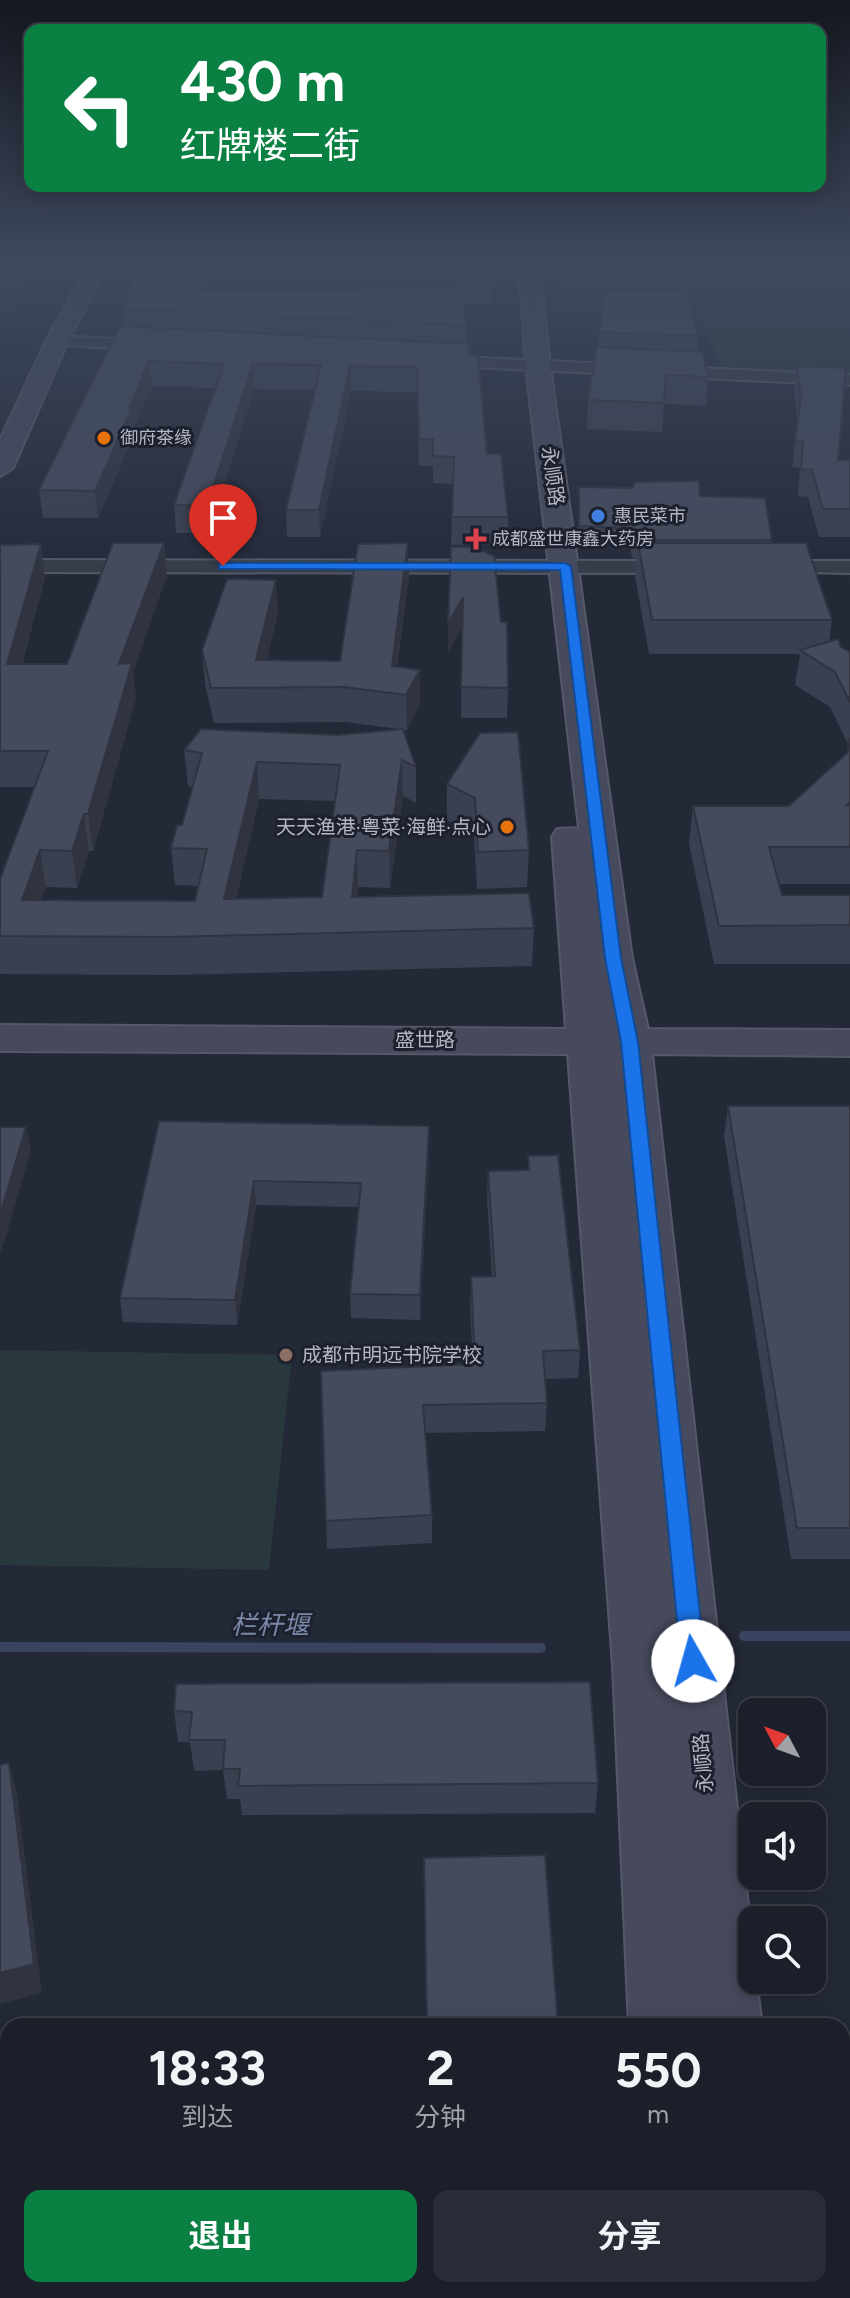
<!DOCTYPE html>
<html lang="zh">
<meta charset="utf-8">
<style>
:root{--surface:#1b1f2a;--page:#282c36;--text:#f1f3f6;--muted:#a0a2a8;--line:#393d47;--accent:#0b8043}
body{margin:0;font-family:Figtree,"Noto Sans SC",sans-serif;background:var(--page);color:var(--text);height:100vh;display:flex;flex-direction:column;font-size:30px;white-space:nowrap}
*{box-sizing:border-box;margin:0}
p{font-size:26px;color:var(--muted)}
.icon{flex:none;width:44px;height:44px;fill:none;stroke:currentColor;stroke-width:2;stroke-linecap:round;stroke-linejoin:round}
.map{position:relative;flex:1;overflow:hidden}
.panel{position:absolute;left:0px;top:2018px;width:850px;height:280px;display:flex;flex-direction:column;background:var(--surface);border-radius:24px 24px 0 0;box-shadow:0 4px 20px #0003,0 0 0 2px var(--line)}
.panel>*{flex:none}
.top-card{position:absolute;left:24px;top:24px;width:802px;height:168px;border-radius:16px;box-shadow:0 4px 20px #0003,0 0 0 2px var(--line);background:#0b8043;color:#fff;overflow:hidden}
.needle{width:52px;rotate:311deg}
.buttons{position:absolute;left:738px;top:1698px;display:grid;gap:16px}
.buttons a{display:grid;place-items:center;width:88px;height:88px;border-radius:16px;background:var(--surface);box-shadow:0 4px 20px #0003,0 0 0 2px var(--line);font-size:40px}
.pin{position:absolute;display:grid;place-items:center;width:68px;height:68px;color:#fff;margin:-82px -34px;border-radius:50% 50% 50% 0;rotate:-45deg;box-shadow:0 0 8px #0007}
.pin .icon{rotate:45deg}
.me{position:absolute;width:88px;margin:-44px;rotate:353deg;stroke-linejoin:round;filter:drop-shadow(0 0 6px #0008)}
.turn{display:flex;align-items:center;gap:28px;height:168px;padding:0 24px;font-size:36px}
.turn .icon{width:104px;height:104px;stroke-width:2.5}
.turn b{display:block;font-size:56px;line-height:68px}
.eta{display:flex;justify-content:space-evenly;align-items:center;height:136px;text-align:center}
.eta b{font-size:48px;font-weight:700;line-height:56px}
.cta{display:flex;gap:16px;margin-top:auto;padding:16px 24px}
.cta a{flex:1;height:92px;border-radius:16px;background:var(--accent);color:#fff;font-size:32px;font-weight:700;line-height:92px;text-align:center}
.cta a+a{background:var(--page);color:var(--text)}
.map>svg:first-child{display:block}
.green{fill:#29383d}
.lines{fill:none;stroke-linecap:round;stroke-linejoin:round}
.stream{stroke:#3a4460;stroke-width:10}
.street-casing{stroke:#555967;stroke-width:4}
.secondary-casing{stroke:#555967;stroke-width:4}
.street{fill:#373c49;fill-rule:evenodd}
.secondary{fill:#464a5c;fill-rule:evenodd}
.wall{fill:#3b4050;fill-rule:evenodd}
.shaded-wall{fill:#303441}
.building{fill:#454b5d;stroke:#303441;stroke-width:2;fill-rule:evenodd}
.route{fill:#1a73e8;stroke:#114b97;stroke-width:2}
.food-dot{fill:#e8710a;stroke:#1d212e;stroke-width:3}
.shop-dot{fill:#3f7fe0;stroke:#1d212e;stroke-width:3}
.health-dot{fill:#e0444e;stroke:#1d212e;stroke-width:3}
.education-dot{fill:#8d6e63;stroke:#1d212e;stroke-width:3}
.labels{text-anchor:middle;stroke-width:6;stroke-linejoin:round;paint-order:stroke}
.far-poi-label{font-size:18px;fill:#b2b6c5;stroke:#1d212e;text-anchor:start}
.street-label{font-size:20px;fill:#b2b6c5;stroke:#1d212e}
.poi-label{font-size:20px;fill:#b2b6c5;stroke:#1d212e;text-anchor:end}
.near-water-label{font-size:26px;font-style:italic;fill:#7c88aa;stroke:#1d212e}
</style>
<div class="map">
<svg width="850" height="2298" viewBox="0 0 850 2298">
<rect width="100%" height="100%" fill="#242938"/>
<g class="green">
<path d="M552,262h298v113l-126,-6 -27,-54 -141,-2z"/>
<path d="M0,1350l292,5 -23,215 -269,-5z"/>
</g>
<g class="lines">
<g class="stream">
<path d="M744,1636h106"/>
<path d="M0,1647l541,1"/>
</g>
<defs>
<g id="street">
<path d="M57,336l99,5 8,5 -8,5 -105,-7v-6z"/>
<path d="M438,356l412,19v10l-418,-20 -2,-4z"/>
<path d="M0,560l679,1 10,6 -10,6 -679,-1z"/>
<path d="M769,561h81v12l-88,-2 -3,-4 3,-4z"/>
</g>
<g id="secondary">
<path d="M89,262h20l-41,79 -55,127 -13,8v-36l46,-99z"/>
<path d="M519,262h20l11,104 82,592 16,71 202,1v26l-198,-2 100,887v39h4l6,46h-133l-16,-360 -45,-612 -568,-3v-26l566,4 -14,-192 5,-8 22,-1 -53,-462z"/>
<path d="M642,2290h148v8h-147z"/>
</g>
</defs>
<use href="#street" class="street-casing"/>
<use href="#secondary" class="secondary-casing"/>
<use href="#street" class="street"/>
<use href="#secondary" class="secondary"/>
</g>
<g class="wall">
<path d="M459,262l32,24 -1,17h-26l2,22v19l21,110 21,63v28h-57l2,-61 -20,-1v-17h-14l-2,-74 -66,-1 -31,146h-33l-1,-27 29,-120 -61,-1 -45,144h-33l-2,-28 42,-117 -64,-2 -18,42v6l-36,84h-55l-4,-28 87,-163 -2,-18 84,-18 252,-2z"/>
<path d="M599,332l99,4 -1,16 11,25 -2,29 -42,-2 -2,28 -75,-3 1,-29 10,-53z"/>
<path d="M797,366l41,94h12v77h-31l-11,-40 -10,-1 2,-28 -8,-1 6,-44 -4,-32z"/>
<path d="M579,487l121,9 72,44 -1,3 61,77 -3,22 21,10v232h-71l3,11h68v69h-136l-25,-121 4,-37h96l58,-53 2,-7 -19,-39 -35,-22 5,-31h-151l-14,-78 2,-18h-5l-2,-13 -52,-1z"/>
<path d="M164,543l3,32 -34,97 3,26 -43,153h-4l-12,37 -31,-1 -5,13 154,1 3,-15 -23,-1 -4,-37 11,-23 10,-38 -4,-1 -4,-36 215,-21 -54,-7 -131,1 -9,-39 -3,-34 76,-37 -12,47 74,1 69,-85 -12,91 23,37 -13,26h-4l13,37v36l-13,-7 -13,92 -32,-1 -1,9 177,32 -2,38 -359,9 -173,-1v-95l35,-92h-35v-242l45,32 -23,87h45zM259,799l76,2 -13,96 -86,2z"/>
<path d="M451,547l57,141 -1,30h-46l1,-92 -14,27z"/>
<path d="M480,733l49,117 -2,37 -50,2 -3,-54 -27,-15v-36z"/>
<path d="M728,1106h122v453h-59l-67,-423z"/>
<path d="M159,1121l270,29 -9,170 -69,-2 -1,-24 8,-87 -102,-2 -19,120 -114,-3 -3,-24z"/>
<path d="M528,1156l52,194 -2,28 -33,1 2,24 -2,28 -120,2 7,82v28l-105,6 -6,-178 152,-7 -3,-59 1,-28 21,-1 -5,-77 1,-28 40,-1z"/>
<path d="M176,1684l422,99 -3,30 -353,2 -2,-16h-13l-4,-29 -29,1 -4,-29h-12l-4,-31z"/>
<path d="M0,2068l8,3v143l-8,-2z"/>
</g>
<g class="shaded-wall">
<path d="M23,262h18l-40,60 -1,-27z"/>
<path d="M206,262h8l-11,51 -3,-22z"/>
<path d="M149,361l3,25 -18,42v6l-36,84 -3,-27z"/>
<path d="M253,364l1,25 -45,144 -2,-27z"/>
<path d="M350,366l1,25 -31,146 -1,-27z"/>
<path d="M164,543l3,32 -34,97 3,26 -43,153 -5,-37 31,-150z"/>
<path d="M408,543l1,33 -16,117 -1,-27z"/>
<path d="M41,544l4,33 -33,122 -5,-35z"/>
<path d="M276,580l2,33 -18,75 -4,-28z"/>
<path d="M463,597l-1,29 -14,27v-29z"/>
<path d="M420,670v34l-13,26 -1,-35z"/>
<path d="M402,760l1,36 -13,92 -1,-37z"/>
<path d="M257,762l2,37 -32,138 -3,-38z"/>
<path d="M84,814l5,37 -12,37 -5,-37z"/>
<path d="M40,850l6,37 -18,51 -6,-38z"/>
<path d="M357,850l1,37 -5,47 -1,-37z"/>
<path d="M429,1126v24l-9,170v-25z"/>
<path d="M26,1127l5,24 -31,105v-41z"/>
<path d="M254,1181l2,24 -19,120 -2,-25z"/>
<path d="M9,1763l8,30 25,200 -42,11v-31z"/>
<path d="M331,2290h8l-1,8h-9z"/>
</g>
<g class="building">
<path d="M0,262h23l-23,33z"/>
<path d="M138,262h68l-6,29 262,-2 4,36 -342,-16z"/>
<path d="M459,262h30l2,24h-31z"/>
<path d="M605,292h81l12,44 -99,-4z"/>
<path d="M120,326l348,18 1,9 9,3 9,98h14l7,63h-56l2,-60 -21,-1v-17h-14l-2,-72 -67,-1 -31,144h-33l35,-145 -68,-1 -46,142 -33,-1 50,-141 -75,-3 -20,47h3l-37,83 -56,-1z"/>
<path d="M597,347l105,5 6,25 -42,-2 -2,28 -76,-3z"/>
<path d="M797,366l49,2 -8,92h12v49h-27l-11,-39 -11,-1 2,-28 -8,-1 6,-42z"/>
<path d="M699,481l1,15 65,2 7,42h-138l-3,-12 -52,-2v-39l53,1 3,-6z"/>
<path d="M113,543h51l-45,121 13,-1 -44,151h-4l-12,37 -32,-1 -18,50 173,1 12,-52 -36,-1 6,-23h5l20,-72 -18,-3 17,-21 136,6 66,-6 13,38 -14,-7 -13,91 -32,-1 -5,47 177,-4 5,35 -365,9 -169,-1v-57l48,-128h-48v-206l41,-1 -34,120h60zM257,762l83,3 -18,132 -98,2z"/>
<path d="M408,543l-16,123 28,4 -14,25 -62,-8 -133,1 -9,-38 25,-71 49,1 -20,80 84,1 18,-117z"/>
<path d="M638,543h168l26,77h-180z"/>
<path d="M451,547h24l19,9 7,66h6l1,66 -47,-1 2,-90 -15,27z"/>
<path d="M838,639l3,8 9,5v50l-15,-30 -35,-22z"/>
<path d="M518,732l11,118 -51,2 -3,-54 -28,-14 33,-51z"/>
<path d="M850,738v64l-3,3h3v42h-81l13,48h68v30l-131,1 -26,-120h96l58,-53z"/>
<path d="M728,1106h122v422h-53z"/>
<path d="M159,1121l270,5 -9,169 -70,-1 11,-111 -107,-2 -19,119 -115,-2z"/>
<path d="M0,1127h26l-26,88z"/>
<path d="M558,1155l22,195 -37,1 4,52 -124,2 9,110 -106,6 -5,-150 154,-7 -4,-87 24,-1 -7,-105 41,-1 -1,-14z"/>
<path d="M590,1682l8,101 -360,3 2,-17h-17l2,-29h-36l3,-28 -18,-1 2,-27z"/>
<path d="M9,1763l25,201 -34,9v-208z"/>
<path d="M545,1855l13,171h-131l-3,-168z"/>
<path d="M0,2068l8,3v120l-8,-2z"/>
<path d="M210,2290h121l-2,8h-121z"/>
<path d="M432,2290h144l1,8h-145z"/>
</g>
<linearGradient id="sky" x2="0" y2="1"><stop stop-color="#14171f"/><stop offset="0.45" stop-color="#3f495e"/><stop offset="1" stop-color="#3f495e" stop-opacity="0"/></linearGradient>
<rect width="850" height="584" fill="url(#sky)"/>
<path class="route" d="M223,563h342l6,3 50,392 17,84 67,619 -4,7 -8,3 -8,-3 -4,-7 -60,-619 -16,-84 -45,-388 -341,-1v-5z"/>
<g class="food-dot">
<circle cx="104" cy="438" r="8"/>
<circle cx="507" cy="827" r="8"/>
</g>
<circle class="shop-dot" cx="598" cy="516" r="8"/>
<path class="health-dot" d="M472 527h8v8h8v8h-8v8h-8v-8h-8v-8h8z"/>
<circle class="education-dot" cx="286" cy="1355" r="8"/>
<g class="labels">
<g class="far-poi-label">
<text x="120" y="444">御府茶缘</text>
<text x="614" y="522">惠民菜市</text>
<text x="492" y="545">成都盛世康鑫大药房</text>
</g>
<g class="street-label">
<text transform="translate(553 476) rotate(82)" y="7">永顺路</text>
<text x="425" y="1047">盛世路</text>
<text transform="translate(703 1763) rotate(-95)" y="7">永顺路</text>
</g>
<g class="poi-label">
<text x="491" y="834">天天渔港·粤菜·海鲜·点心</text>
<text x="302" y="1362" text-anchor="start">成都市明远书院学校</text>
</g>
<g class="near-water-label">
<text x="270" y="1634">栏杆堰</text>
</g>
</g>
</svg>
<div class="buttons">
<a><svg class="needle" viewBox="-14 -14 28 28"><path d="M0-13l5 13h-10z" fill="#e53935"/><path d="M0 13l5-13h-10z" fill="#a0a2a8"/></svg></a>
<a><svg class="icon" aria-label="sound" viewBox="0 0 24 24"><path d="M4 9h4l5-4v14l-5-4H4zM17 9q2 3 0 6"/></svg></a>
<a><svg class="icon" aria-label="search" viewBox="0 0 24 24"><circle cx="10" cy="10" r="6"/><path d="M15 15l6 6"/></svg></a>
</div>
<div class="pin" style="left:223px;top:566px;background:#d93025"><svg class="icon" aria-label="arrive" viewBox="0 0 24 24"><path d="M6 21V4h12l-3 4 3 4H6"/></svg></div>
<svg class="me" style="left:693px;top:1661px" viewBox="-20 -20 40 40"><circle r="19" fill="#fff"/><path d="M0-13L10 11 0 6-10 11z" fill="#1a73e8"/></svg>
<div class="top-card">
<div class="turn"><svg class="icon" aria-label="left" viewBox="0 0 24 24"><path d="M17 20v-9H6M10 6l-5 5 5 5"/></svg><div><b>430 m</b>红牌楼二街</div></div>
</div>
<section class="panel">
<div class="eta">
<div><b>18:33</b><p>到达</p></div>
<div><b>2</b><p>分钟</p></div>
<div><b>550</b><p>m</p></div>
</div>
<div class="cta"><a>退出</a><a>分享</a></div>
</section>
</div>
